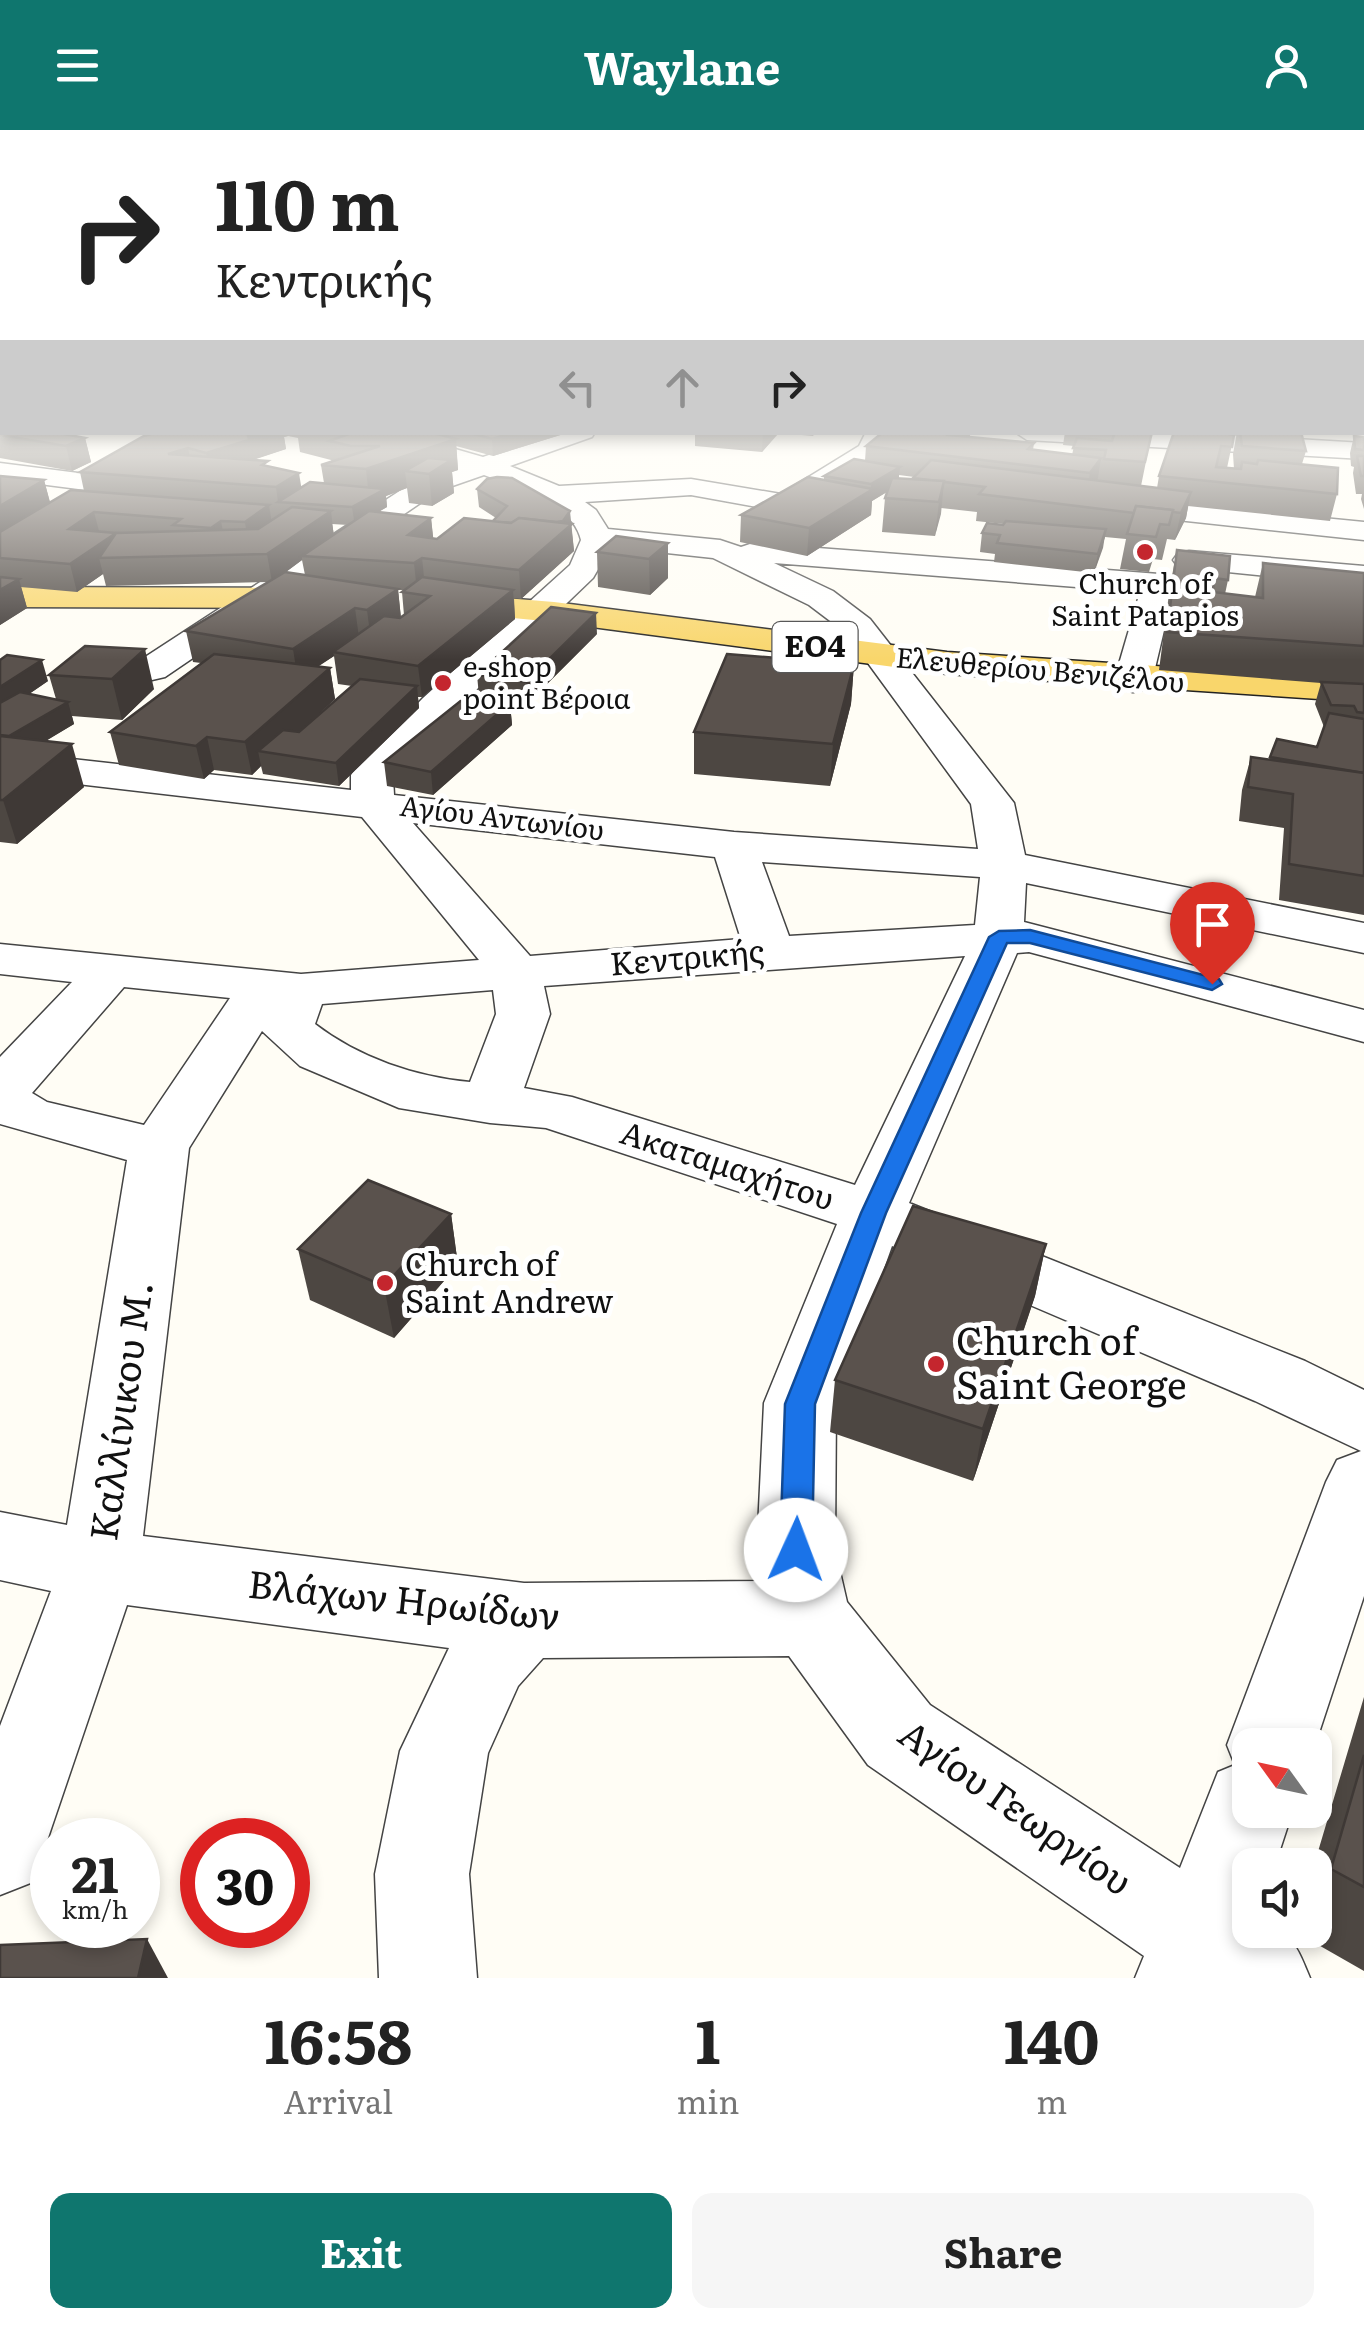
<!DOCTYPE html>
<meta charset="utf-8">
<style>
:root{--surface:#fff;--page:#f6f6f6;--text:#222;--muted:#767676;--accent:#0f766e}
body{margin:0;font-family:Literata,serif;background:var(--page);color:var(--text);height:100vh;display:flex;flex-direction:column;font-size:38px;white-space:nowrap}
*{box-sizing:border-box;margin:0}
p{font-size:32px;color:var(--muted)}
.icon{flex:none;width:55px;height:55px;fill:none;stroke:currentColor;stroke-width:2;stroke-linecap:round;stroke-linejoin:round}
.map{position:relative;height:1848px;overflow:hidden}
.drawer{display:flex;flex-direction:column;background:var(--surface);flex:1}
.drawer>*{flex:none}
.guide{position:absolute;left:0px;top:0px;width:1365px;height:305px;box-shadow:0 5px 15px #0003;background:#fff;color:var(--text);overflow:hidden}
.needle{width:65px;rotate:303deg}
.tools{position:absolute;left:1232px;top:1598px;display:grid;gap:20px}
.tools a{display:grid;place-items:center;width:100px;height:100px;border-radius:20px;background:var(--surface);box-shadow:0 5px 15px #0003;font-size:50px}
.speed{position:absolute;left:30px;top:1688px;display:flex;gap:20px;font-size:50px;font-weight:700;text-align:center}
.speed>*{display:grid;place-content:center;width:130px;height:130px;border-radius:50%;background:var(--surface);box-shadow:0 5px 15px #0003;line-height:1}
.speed small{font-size:25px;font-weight:400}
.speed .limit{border:15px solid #d22;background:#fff;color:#111}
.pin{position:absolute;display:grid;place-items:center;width:85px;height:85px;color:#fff;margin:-102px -42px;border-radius:50% 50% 50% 0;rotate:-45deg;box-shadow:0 0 10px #0007}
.pin .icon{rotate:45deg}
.me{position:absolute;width:110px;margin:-55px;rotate:2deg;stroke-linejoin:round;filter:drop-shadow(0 0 8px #0008)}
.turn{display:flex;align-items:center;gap:35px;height:210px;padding:0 50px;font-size:45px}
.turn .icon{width:130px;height:130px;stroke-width:2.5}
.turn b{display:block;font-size:70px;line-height:85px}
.lanes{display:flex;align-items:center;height:95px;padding:0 50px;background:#0003;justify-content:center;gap:50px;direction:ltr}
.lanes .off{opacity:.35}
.eta{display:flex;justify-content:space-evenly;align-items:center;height:170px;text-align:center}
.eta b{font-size:60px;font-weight:700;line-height:70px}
.button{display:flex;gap:20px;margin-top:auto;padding:20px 50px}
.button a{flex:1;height:115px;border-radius:20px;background:var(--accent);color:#fff;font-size:40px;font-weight:700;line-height:115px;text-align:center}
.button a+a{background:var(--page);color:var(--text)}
header{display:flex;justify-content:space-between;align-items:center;height:130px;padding:0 50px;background:var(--accent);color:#fff;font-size:45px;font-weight:700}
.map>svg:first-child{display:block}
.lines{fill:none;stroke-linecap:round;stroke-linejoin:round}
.minor-casing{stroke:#444;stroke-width:3}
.major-casing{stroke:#222;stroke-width:3}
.minor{fill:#fff;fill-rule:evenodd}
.major{fill:#f9d66b;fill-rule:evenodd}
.wall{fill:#4d4742;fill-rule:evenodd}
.shaded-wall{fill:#3f3936}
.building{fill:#5a524d;stroke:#3f3936;stroke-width:2.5}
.route{fill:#1a73e8;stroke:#114b97;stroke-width:2.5}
.poi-dot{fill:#c4262e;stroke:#fff;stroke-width:4}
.labels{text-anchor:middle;stroke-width:10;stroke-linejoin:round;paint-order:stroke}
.far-poi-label{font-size:28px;fill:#111;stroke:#fff}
.far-street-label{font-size:28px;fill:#111;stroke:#fff}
.shield{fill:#fff;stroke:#585858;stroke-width:2.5}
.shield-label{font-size:30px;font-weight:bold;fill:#111}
.street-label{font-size:32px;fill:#111;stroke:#fff}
.poi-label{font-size:32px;fill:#111;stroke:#fff;text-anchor:start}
.near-poi-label{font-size:38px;fill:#111;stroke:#fff;text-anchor:start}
.near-street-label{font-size:38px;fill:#111;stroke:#fff}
</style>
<header><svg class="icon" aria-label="menu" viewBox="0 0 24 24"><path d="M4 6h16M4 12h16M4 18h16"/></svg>Waylane<svg class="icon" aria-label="person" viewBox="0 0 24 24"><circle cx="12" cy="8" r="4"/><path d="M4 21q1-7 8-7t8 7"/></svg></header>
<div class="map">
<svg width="1364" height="1848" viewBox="0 0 1364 1848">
<rect width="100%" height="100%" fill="#fffdf5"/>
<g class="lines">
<defs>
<g id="minor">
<path d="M353,302h43l87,25 73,-25h39l-3,5 -82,29 49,20 132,-7 90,15 78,-48 7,-14h26l-13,25 -95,55 -93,-17 -106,7 11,8 12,19 112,11 21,7 12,-4 406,31 12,3 4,7 -23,97 -6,8 -13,3 -13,-3 -6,-8 26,-89 -366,-29 59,28 37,28 144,184 11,52 339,68v30l-338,-70 -2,39 340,88v32l-335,-90 -12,1 -108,250 396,158 59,29v206l-49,149h-65v65h43l-18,55h-25v65c42,0 45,12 60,48h-175l9,-22 -276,-191 -79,-109 -246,2 -25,28 -30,67 -19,121 8,104h-98l-4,-104 25,-123 49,-103 -322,-43 -94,277 -33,13v-169l51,-135 -51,-11v-68l67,13 60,-365 -127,-36v-67l72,-75 -72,-8v-30l301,30 178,-14 -117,-143 -362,-42v-24l351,39v-15l6,-9 66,-68 147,-133 11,-25c-9,-38 -65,-53 -97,-65l-46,16 -273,186 -13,3 -13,-3 -5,-8 5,-8 279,-182 38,-13 -100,-29zM611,417l102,11 96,47 37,28 125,171 7,45 -244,-17 -340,-37 -1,-18 58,-63 142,-136zM413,693l302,34 26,82 -211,17zM762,732l218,15 -5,48 -186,11zM965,826l-110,229 -283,-88 -48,-9 26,-74 -6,-28zM124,857l106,11 -86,127 -97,-23 -15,-9zM493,860l3,24 -26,68c-54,-5 -111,-24 -155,-58l7,-20zM262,901l38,35 99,42 91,15 56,5 291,96 -73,179 -7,147 5,31 -238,2 -381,-47 46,-388zM892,1116l363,155 106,50 -24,9 -11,22 -99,263 8,20 -17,7 -38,96 -250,-163 -83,-103 -12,-52 1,-147z"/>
<path d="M1015,302h159l190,11v16l-337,-19z"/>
<path d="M0,333l94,12 14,8 -14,8 -94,-12z"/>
<path d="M1113,367l251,25v18l-261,-28 -5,-6 5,-6z"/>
<path d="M1189,421l175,15v20l-186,-19 -5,-7 5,-7z"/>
</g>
<g id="major">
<path d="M0,457l321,1 12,3 5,7 -5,7 -12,3 -321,-1z"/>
<path d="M442,463l112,9 393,50 417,28v22l-417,-28 -393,-52 -124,-12 -5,-7 5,-7z"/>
</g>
</defs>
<use href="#minor" class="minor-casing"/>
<use href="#major" class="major-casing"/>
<use href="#minor" class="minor"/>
<use href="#major" class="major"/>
</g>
<g class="wall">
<path d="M0,285l68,20 17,3 6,24 -19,9 -72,-13z"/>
<path d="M158,302h412l-77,24 -37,-10 2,24 -6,2 2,21 -22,13 -23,-3 -2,-15 -21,8 1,11 -9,5 53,6 2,20 4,1 56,-18 3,-3 -17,-11 -2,-18 94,35 3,27 -53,48 -7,-1 1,21 -93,78h-4l1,11 -80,78 -76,-12 -2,-8 -9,9 -38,-5 -10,9 -85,-14 -9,-33 91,-69 -8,-1 -7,-31 83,-49 -163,4 -3,-12 -26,18 -56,-5 6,21 -27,17v-149l44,4 6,23 34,-12 -4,-19zM288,306l10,2 2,14 31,8 1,2 -11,3 3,18 -23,4 -48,-27 33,-11 -2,-12zM332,394l16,1 -14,10zM302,430l3,15 -19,-3zM398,460h5l-1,2 2,23 -3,3zM334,526l4,28 14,2 -53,46 36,-33 -5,-31 -12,-2z"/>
<path d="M695,302h121l-3,4 -34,-3 -17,19 -67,-6z"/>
<path d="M883,302h87v5l64,6 -1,7 39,5 2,-9 -11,-1 2,-13h87l-11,54 16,2 2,-12 62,-42 13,1 -7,33 7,1 -1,-15 4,-22h64l5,19 -4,13 35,30 -7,27 -142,-15 -2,12 -11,22 -8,-1 -5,21 -9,-1 -4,13 -29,-3 6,-30 -21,-2 -11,36 -100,-11 1,-8 -15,-2 2,-19 22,-9 -28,-3 1,-9 -36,-4 -6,28 -53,-4 3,-34 2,-6 -15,9 -1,14 -64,41 -67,-14 1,-27 83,-35v-4l41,-15 1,-15zM899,345l15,2 -1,2 -14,-1z"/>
<path d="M1354,306l10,1v72l-3,-10 1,-5h-6l-3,-21 1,-6 -3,-1 -1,-13z"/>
<path d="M668,413v35l-18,17 -52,-8 -1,-35z"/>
<path d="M1177,420l51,30 -3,14 30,3 8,-34 101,10v342l-85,-15 5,-72 -45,-7 3,-31 9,-33 18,2 8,-20 40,8 7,-20 -9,-23 6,-21 -162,-13 11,-84z"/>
<path d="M597,504l-70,70 -48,-8 -2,-21z"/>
<path d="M85,516l69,43 -32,31 -50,-4 2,8 -29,17 39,46 -67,57 -17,-2v-182l48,21 -19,13 27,5 -7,-24z"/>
<path d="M854,534l-3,40 -21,82 -136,-12v-42z"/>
<path d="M510,573l2,22 -79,70 -46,-9 -3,-24z"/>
<path d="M451,1084l7,51 -64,73 -84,-38 -12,-51z"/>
<path d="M1046,1114l-11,52 -62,185 -143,-49 5,-52z"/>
<path d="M1364,1567v274l-70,-40 21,-1v-65h-1z"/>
</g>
<g class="shaded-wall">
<path d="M247,302h41v4l-4,1 2,12 -34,11 -40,22 -6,-29z"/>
<path d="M418,302h15l1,14 22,-7 2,31 -6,2 2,21 -22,13 -3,-32 -24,-3 2,17 -21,8 1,11 -32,19 -3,-19 17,-9 -3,-29z"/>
<path d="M515,302h55l-77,24 -1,-17z"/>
<path d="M763,302h16l-17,20z"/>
<path d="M951,302h19v4l-22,-1z"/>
<path d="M85,308l6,24 -19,9 -6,-25z"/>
<path d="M188,318l6,31 -26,-25z"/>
<path d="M1101,328l-4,26 -11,14 4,-25z"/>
<path d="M900,337l-2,18 -26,16 -1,14 -64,41 2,-28 62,-38v-6z"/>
<path d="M299,343l5,31 -26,-2 -2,-15z"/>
<path d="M44,350l9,33 -53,33v-40z"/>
<path d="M944,351l-3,33 -6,22 4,-34z"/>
<path d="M1191,362l-5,26 -11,22 6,-27z"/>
<path d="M269,375l4,26 -24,19 -4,-28z"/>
<path d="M331,381l3,27 -32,18v4l-30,22 -5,-28z"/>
<path d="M570,381l4,40 -53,48 -2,-29 25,-45z"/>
<path d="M94,382l7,27 -32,-10z"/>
<path d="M431,388l3,27 -26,-10z"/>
<path d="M221,391l5,27 -10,7 -5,-27z"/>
<path d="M1106,399l-3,19 -9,25 4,-19z"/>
<path d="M116,403l-17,25 4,16 -26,18 -7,-28z"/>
<path d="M668,413v35l-18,17 -1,-36z"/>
<path d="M422,428l3,29 -8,4 -3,-28z"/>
<path d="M19,449l8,29 -27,17v-35z"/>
<path d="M398,459l3,30 -30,21 -4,-30z"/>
<path d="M513,460l2,29 -93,78 -4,-31z"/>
<path d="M355,478l4,30 -26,14 1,4 -36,24 -5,-31z"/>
<path d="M596,483l1,21 -70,70 -1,-22z"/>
<path d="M145,519l9,40 -32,31 -10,-41z"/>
<path d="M42,530l6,21 -48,33v-27z"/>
<path d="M854,534l-3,40 -21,82 3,-42z"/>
<path d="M330,538l5,31 -60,55 -17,-3 3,15 -9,9 -7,-33z"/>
<path d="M417,556l2,22 -80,78 -3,-23z"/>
<path d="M68,572l6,22 -58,35 -7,-23z"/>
<path d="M510,573l2,22 -79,70 -2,-23z"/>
<path d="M207,607l7,33 -10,9 -8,-33z"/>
<path d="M72,614l12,43 -67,57 -14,-44z"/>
<path d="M451,1084l7,51 -64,73 -10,-52z"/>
<path d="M1046,1114l-11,52 -62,185 10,-52z"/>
<path d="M147,1809l21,39h-30z"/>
</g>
<g class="building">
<path d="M2,284v18h52l31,6 -19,8 -66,-11v-20z"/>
<path d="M158,302h89l2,8 -43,13 -18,-5 -20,6 100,7 -6,4 37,8 -23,14 -196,-15 64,-36z"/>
<path d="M341,302h89l26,7 -90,30 -45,-4 59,-19h-29l-22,-5 20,-7z"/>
<path d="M467,302h48l-23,7z"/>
<path d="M883,302h68l-3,3 86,8 -6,6 73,9 -11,15 -224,-27z"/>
<path d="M1115,302h37l-7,30 -41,-3 2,-9 -33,-2 4,-10 35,3z"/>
<path d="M1174,302h47l13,3 -2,12 -11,-1 -5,21 25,2 1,-7 15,2 1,-4 80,8 -1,26 -178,-18z"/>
<path d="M1240,302h61l5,19 -64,-5z"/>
<path d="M1354,306l10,1v13l-9,-1z"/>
<path d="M1357,326h7v20h-3z"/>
<path d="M428,328l23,2 -22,14 -24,-3z"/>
<path d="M854,329l46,8 -29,17 -47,-8z"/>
<path d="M931,330l260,32 -10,21 -8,-1v-2l-37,-4 -2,7 -155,-19 6,-7 -72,-9z"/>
<path d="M0,346l44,4 -44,26z"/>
<path d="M497,347l15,1 58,33 -7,10 -7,1 -37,-4 -7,5 -19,-2 14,-15 -30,-17 10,-10z"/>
<path d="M808,347l65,12 -64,39 -68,-13z"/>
<path d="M892,348l52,3 -5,21 -54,-4z"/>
<path d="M310,352l75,7 -33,18 -74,-5z"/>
<path d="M71,360l198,15 -24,17 -24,-1 -10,7 -38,-3 8,-6 -87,-7 -25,17 47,4 -46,31 -70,-6v-26z"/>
<path d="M1136,376l37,4 -4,15 -9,-1 -4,13 -29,-3z"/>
<path d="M292,377l39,4 -64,43 -168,4 17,-25 142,-4z"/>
<path d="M369,381l62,7 -23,17 29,4 27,-21 47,5 8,-5 53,6 -53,46 -97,-12 -8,5 -112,-7z"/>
<path d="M1006,391l100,8 -8,25 -101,-11 3,-8 -18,-2 5,-10 16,2z"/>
<path d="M616,406l52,7 -19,16 -52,-7z"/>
<path d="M1177,420l53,6 -2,24 -14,-2 -1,14 50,6v-35l101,10v73l-197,-14z"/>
<path d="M285,442l113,17 -31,21 -12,-2 -62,41 -107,-18z"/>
<path d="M0,447l19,2 -19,11z"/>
<path d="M422,447l91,13 -95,76 -85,-14 51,-36 16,2 30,-22 -28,-4z"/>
<path d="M551,477l45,6 -70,69 -49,-7z"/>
<path d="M85,516l60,3 -33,30 -63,-4z"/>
<path d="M214,524l116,14 -85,74 -38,-5 -11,9 -86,-14z"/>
<path d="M727,524l127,10 -21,80 -139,-12z"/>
<path d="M7,525l35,5 -42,27v-27z"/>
<path d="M360,549l57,7 -81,77 -78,-12 25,-21 16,2z"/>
<path d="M1321,552l43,2v29l-7,-1 -3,-6 -23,-1z"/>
<path d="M20,562l48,10 -59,34 -9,-1v-32z"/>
<path d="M468,565l42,8 -79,69 -47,-10z"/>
<path d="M1329,583l35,6v54l-94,-16 7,-18 40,8z"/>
<path d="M0,606l72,8 -69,56h-3z"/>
<path d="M1251,627l113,16v103l-75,-12 4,-70 -45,-7z"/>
<path d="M368,1050l83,34 -67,72 -86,-37z"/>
<path d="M913,1076l133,38 -63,185 -148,-49z"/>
<path d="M1364,1625v132l-33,-18z"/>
<path d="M147,1809l-9,39h-138v-33z"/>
</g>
<linearGradient id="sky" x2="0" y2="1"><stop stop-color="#95c6ee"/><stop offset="0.51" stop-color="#fffefa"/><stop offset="1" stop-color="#fffefa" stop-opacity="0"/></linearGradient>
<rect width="1364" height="530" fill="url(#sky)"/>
<path class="route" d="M1030,800l189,49 3,5 -10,6 -182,-47h-23l-121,270 -71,191 -3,146 -5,10 -11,4 -11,-4 -5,-10 5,-146 76,-191 128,-276 10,-6z"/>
<g class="poi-dot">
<circle cx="1145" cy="422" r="10"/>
<circle cx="443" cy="553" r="10"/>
<circle cx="385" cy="1153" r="10"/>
<circle cx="936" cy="1234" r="10"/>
</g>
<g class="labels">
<g class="far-poi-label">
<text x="1145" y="464">Church of<tspan x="1145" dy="32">Saint Patapios</tspan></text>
<text x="463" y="547" text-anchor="start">e-shop<tspan x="463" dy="32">point Βέροια</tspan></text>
</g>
<g class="far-street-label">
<text transform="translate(1040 540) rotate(5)" y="10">Ελευθερίου Βενιζέλου</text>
<text transform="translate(502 688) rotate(7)" y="10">Αγίου Αντωνίου</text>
</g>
<rect class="shield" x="772.5" y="492" width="85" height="50" rx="8"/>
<g class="shield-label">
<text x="815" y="527">ΕΟ4</text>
</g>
<g class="street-label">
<text transform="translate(687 828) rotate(-5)" y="11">Κεντρικής</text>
<text transform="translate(727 1036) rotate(18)" y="11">Ακαταμαχήτου</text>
</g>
<g class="poi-label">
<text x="405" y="1146">Church of<tspan x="405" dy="37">Saint Andrew</tspan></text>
</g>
<g class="near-poi-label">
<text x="956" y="1225">Church of<tspan x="956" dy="44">Saint George</tspan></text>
</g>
<g class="near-street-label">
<text transform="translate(122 1281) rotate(-82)" y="13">Καλλίνικου Μ.</text>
<text transform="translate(404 1471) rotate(6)" y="13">Βλάχων Ηρωίδων</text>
<text transform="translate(1015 1678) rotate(35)" y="13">Αγίου Γεωργίου</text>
</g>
</g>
</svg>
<div class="tools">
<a><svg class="needle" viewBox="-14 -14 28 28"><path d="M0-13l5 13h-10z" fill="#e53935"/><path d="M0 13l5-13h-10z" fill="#767676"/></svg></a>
<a><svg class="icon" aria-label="sound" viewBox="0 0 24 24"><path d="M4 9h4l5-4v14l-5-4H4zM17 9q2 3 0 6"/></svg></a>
</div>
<div class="speed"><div>21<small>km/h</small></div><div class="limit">30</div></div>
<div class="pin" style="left:1212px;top:854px;background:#d93025"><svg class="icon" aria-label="arrive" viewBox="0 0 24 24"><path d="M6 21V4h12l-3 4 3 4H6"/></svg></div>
<svg class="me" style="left:796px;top:1420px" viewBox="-20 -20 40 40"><circle r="19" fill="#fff"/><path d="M0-13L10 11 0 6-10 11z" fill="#1a73e8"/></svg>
<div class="guide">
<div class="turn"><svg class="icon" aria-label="right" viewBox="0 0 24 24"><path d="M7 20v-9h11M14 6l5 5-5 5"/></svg><div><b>110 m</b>Κεντρικής</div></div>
<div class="lanes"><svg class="icon off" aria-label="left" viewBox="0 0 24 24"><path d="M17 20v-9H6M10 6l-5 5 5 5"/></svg><svg class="icon off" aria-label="ahead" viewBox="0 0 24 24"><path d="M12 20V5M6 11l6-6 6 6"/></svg><svg class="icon" aria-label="right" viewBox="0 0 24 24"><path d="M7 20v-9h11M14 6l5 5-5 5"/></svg></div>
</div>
</div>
<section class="drawer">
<div class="eta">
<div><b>16:58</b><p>Arrival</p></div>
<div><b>1</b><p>min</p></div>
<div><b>140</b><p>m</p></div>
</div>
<div class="button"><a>Exit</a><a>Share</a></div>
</section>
